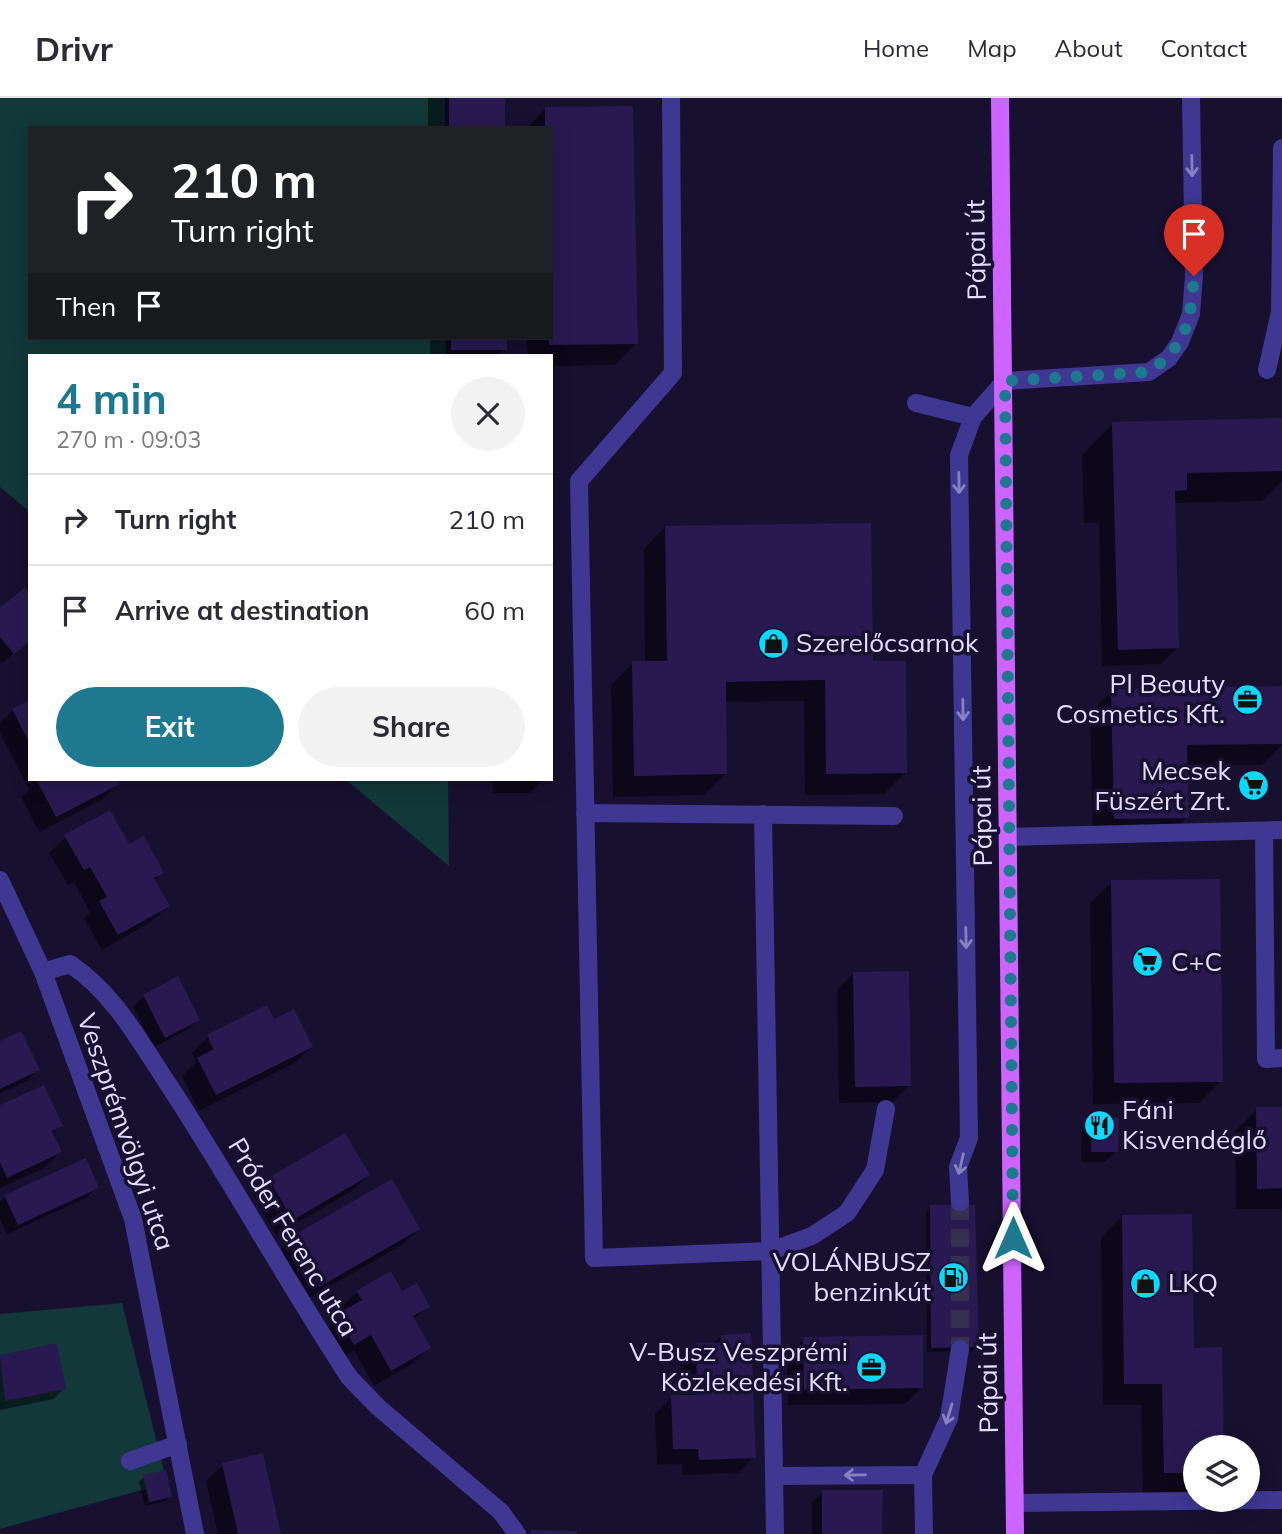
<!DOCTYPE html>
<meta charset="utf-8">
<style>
:root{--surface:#fff;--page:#f2f2f3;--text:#2b2b33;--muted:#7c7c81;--line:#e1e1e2;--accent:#1c798f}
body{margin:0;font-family:Mulish,sans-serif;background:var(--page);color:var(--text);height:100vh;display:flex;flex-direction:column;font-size:26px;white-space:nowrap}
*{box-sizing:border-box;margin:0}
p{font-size:23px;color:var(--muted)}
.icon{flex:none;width:38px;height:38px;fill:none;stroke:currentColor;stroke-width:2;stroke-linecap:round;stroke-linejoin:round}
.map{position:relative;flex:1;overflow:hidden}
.drawer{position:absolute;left:28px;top:256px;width:525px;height:427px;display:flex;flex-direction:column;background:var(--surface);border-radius:0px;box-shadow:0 4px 18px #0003}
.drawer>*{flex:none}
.banner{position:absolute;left:28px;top:28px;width:525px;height:214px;border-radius:0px;box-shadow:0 4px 18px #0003;background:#202124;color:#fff;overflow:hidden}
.controls{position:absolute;left:1183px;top:1337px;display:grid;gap:14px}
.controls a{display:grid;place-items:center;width:77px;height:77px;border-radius:50%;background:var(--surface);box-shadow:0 4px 18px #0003;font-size:35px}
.pin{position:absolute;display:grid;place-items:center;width:60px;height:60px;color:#fff;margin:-72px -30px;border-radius:50% 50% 50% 0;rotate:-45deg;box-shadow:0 0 7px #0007}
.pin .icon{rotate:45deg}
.me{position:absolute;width:77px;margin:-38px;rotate:0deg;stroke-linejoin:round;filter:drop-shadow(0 0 5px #0008)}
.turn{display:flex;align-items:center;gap:24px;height:147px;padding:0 28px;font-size:32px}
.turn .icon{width:91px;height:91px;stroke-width:2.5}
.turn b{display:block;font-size:49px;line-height:60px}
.then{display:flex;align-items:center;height:66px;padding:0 28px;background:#0003;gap:14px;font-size:26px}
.round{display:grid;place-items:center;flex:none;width:74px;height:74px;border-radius:37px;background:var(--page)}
.overview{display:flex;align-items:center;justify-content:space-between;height:119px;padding:0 28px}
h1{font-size:42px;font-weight:700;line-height:52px;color:var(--accent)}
.primary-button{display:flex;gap:14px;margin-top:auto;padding:14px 28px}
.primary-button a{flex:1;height:80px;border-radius:42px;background:var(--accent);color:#fff;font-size:28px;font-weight:700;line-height:80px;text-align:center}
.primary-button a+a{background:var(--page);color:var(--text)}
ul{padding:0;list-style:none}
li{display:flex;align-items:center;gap:21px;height:91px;padding:0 28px;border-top:2px solid var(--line)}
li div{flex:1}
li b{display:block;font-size:26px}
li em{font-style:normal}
header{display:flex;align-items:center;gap:42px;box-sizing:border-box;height:98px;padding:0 35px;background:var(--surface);border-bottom:2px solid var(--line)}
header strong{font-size:33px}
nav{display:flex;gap:38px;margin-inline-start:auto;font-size:24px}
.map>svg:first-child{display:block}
.green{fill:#123839}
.shadow{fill:#0007;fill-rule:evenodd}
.building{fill:#281a51}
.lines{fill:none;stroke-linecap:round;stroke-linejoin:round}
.minor-tunnel{stroke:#362f4e;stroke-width:18;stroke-dasharray:18 9;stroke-linecap:butt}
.minor{stroke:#3f3791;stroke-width:18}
.major{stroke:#ce64ff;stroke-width:18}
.oneway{stroke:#8982c2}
.route{stroke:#1c798f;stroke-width:12;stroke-dasharray:0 21.6}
.labels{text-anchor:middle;stroke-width:7;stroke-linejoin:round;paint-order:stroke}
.street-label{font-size:26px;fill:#e3ddff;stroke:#17102f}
.poi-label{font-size:26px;fill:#e3ddff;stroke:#17102f;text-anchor:start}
</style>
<header>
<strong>Drivr</strong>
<nav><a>Home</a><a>Map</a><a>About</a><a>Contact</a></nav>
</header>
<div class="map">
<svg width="1282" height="1436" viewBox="0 0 1282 1436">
<rect width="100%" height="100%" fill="#17102f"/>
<g class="green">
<path d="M0,0h445v30h-415v210h416v17h-416v157l-30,-25z"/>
<path d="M345,681h103l1,87z"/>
<path d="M122,1205l45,180 -167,46v-215z"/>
</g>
<g class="shadow">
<rect x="428" y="0" width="75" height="30"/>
<path d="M545,11l91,234 -21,22 -64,1v-11h-23l-1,-17h24v-210h-24z"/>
<path d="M430,240h75v11l-7,6h-68z"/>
<path d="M1282,322v61l-20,20 -89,2 4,145 -16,16 -59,2 -3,-144 -15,1 -2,-68 31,-31z"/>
<path d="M665,429l207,136 34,109 -22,22 -79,1 -1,-94 -80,1 1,72 -21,21 -91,2 -2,-112 22,-22h12l-1,-114z"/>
<path d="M0,512l30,30 -28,23 -2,-2z"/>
<path d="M1282,589v58l-20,20 -76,1 1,51 -22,22 -72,1 -3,-128 22,-21z"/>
<path d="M30,604v77h86l2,4 -16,17 -63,32 -18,-35 8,-7 -29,-57v-10l13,-13z"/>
<path d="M492,681h52l-14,14h-37z"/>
<path d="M66,739l63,9 33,26 -8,9 14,25 -17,16 -49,28 -18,-32 6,-6 -16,-30 -6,3 -19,-32z"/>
<path d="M1112,784l109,199 -22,22 -106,1 -3,-201z"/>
<path d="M853,876l56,111 -16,17 -54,1 -2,-113z"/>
<path d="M144,898l54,24 -11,10 -33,17 -21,-40z"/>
<path d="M208,939l103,10 -16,16 -96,48 -17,-35 14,-14 -4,-9zM208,942h4l5,18z"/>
<path d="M0,945l37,27 -10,11 -27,12z"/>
<path d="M0,1009l61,18 -9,9 8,18 -16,16 -44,20z"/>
<path d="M1257,1011h25v100h-46l-1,-78z"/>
<path d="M1093,1021l23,32 -11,11h-24l1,-32z"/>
<path d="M368,1077l-16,16 -76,44 -23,-40 16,-16z"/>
<path d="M97,1089l-11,11 -79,36 -7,-15v-17l5,-5z"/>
<path d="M931,1109l46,139 -5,5 -45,1 -1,-140z"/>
<path d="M1122,1118l70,133h28l2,98h-27v46l-52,1 -2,-89h-38l-2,-167z"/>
<path d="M418,1131l-16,16 -100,57 -26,-47 16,-17z"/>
<path d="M357,1194l45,2 26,12 -15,14 16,28 -17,16 -38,22 -20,-36 -16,10 -16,-28 22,-19 -3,-5z"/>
<path d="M721,1238l33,121 -16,16 -55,2 -1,-11 -25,1 -2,-51 17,-17h9l-1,-35 16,-17h17z"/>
<path d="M804,1241l118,48 -17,17 -117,1 -1,-50z"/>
<path d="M56,1247l8,43 -10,11 -54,11v-53z"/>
<path d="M223,1367l56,69h-61l-12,-53z"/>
<path d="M144,1379l26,19 -4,5 -21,5 -6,-24z"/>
<path d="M823,1394l58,42h-69v-32z"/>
</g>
<g class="building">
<rect x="449" y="0" width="56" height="30"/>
<path d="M633,8l5,238 -89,1 2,-217h-6v-21z"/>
<rect x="451" y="240" width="56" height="12"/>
<path d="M1282,320v53l-95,2v17l-12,1 4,157 -61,2 -6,-228z"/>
<path d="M871,425l2,138h33l1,112 -81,1 -1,-94 -99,2 1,92 -93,2 -2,-115h35l-2,-135z"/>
<path d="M25,489l5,6v48l-16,13 -14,-17v-29z"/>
<path d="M1282,588v58l-95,1 2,73 -75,1 -3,-130z"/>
<path d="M30,602v44l-18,-35z"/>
<path d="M36,681h82l2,5 -64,33z"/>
<path d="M110,712l19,34 15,-8 20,37 -10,5 16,28 -52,29 -19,-34 8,-4 -17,-30 -6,3 -20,-35z"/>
<path d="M1220,781l3,203 -109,1 -3,-203z"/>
<path d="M909,873l2,115 -56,1 -2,-115z"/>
<path d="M178,878l22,44 -35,18 -22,-43z"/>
<path d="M267,907l7,14 20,-10 19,38 -97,48 -19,-37 17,-9 -7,-14z"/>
<path d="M21,933l19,39 -40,19v-48z"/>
<path d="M44,987l19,41 -11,5 10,21 -55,26 -7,-16v-57z"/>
<path d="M1256,1009h26v81l-25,1z"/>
<path d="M1092,1019l27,1 -1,34h-27z"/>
<path d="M345,1035l25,42 -77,45 -25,-42z"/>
<path d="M86,1060l13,30 -81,37 -14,-30z"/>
<path d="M392,1081l28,50 -101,58 -28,-50z"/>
<path d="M930,1107h45l4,142 -48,1z"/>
<path d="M1192,1116l2,134 28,-1 2,100h-29v26h-31l-2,-89h-38l-2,-169z"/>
<path d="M391,1173l11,20 15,-8 13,24 -17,9 18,32 -40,23 -20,-36 -17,10 -17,-31 25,-14 -6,-9z"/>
<path d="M751,1235l5,125 -57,2 -1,-11h-25l-2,-54h26l-1,-52h25v-8z"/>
<path d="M923,1237v53l-119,2 -1,-53z"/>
<path d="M57,1245l9,46 -61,12 -5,-46z"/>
<path d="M263,1355l18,81h-43l-16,-71z"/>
<path d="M166,1372l6,27 -23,5 -6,-27z"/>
<path d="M822,1392h61l-1,44h-60z"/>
<path d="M531,1432l46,1v3h-46z"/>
</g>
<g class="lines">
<path class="minor-tunnel" d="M960,1104v147"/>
<g class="minor">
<path d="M671,0l2,275 -94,108 15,777 177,-7 41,-15 35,-23 28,-43 11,-61"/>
<path d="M1267,272l13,-58 2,-164"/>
<path d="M916,305l57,14"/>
<path d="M585,715l309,3"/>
<path d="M763,716l12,720"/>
<path d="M1264,734l2,227 16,-1"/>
<path d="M1009,739l273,-7"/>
<path d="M0,782l43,92 90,247 62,315"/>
<path d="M43,874l27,-8c45,30 70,78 100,123 62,95 117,195 179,290l29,30 123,105 16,22"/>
<path d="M960,1104l-2,-35 11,-29 -10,-683 14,-38 32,-36 144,-9 20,-14 11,-16 11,-28 3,-38 -3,-178"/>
<path d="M130,1363l48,-17"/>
<path d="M775,1378l148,-1"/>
<path d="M1015,1405l267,-3"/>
<path d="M924,1436l-1,-59 26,-57 11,-69"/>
</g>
<path class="major" d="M1000,0l15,1436"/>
</g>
<defs><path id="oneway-shaft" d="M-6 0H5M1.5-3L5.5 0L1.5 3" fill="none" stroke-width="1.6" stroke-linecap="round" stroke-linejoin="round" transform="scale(1.75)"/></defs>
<g class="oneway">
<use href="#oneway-shaft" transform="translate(1192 68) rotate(89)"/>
<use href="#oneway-shaft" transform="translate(959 385) rotate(89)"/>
<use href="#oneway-shaft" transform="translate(963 612) rotate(89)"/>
<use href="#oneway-shaft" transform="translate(966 840) rotate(89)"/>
<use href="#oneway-shaft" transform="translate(961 1066) rotate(103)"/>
<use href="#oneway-shaft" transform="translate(949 1316) rotate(107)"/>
<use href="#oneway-shaft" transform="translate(855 1377) rotate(179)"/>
</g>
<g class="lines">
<path class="route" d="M1013,1140l-8,-857 144,-9c38,-26 42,-53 45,-96"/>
</g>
<defs>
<symbol id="shop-disc" viewBox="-11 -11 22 22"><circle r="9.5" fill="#09d9ff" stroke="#17102f"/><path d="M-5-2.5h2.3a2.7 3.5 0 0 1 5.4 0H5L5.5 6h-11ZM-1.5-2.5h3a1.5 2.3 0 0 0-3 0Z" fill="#111"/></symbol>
<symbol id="office-disc" viewBox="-11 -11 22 22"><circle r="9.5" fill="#09d9ff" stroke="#17102f"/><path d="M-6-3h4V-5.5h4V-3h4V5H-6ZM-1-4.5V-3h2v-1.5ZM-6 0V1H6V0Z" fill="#111"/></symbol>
<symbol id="supermarket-disc" viewBox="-11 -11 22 22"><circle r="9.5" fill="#09d9ff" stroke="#17102f"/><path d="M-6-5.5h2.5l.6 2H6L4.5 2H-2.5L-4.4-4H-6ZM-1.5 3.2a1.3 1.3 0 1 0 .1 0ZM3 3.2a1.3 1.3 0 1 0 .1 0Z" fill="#111"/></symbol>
<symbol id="restaurant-disc" viewBox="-11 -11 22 22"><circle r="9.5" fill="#09d9ff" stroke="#17102f"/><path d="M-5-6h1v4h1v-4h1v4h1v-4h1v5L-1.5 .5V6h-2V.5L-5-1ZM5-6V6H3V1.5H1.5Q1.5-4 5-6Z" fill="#111"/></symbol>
<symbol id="fuel-disc" viewBox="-11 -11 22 22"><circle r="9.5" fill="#09d9ff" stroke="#17102f"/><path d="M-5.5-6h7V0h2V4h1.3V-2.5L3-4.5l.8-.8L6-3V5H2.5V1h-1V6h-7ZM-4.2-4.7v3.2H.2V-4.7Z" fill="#111"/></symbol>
</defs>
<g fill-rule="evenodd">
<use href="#shop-disc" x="756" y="528" width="35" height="35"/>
<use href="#office-disc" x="1230" y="584" width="35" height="35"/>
<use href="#supermarket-disc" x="1236" y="670" width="35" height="35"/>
<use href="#supermarket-disc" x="1130" y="846" width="35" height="35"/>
<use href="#restaurant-disc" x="1082" y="1010" width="35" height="35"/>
<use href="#fuel-disc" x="936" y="1162" width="35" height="35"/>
<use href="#shop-disc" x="1128" y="1168" width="35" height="35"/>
<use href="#office-disc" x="854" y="1252" width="35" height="35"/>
</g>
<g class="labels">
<g class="street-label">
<text transform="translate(976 152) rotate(-91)" y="9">Pápai út</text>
<text transform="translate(982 718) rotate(-91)" y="9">Pápai út</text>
<text transform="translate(126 1034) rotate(71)" y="9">Veszprémvölgyi utca</text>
<text transform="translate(293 1139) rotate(59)" y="9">Próder Ferenc utca</text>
<text transform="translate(988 1285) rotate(-91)" y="9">Pápai út</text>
</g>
<g class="poi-label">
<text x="796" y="554">Szerelőcsarnok</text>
<text x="1225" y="595" text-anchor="end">Pl Beauty<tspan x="1225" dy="30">Cosmetics Kft.</tspan></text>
<text x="1231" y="682" text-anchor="end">Mecsek<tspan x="1231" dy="30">Füszért Zrt.</tspan></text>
<text x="1171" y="873">C+C</text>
<text x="1122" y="1021">Fáni<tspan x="1122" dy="30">Kisvendéglő</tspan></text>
<text x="931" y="1173" text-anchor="end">VOLÁNBUSZ<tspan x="931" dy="30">benzinkút</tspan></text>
<text x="1168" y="1194">LKQ</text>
<text x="848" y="1263" text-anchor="end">V-Busz Veszprémi<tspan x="848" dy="30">Közlekedési Kft.</tspan></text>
</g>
</g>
</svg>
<div class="controls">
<a><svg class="icon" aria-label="layers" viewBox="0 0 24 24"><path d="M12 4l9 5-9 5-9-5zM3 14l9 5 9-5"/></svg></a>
</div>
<div class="pin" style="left:1194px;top:178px;background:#d93025"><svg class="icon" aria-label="arrive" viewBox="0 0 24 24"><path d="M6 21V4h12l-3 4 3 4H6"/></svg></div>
<svg class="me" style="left:1013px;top:1140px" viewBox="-20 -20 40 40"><path d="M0-17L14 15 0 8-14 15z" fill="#1c798f" stroke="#fff" stroke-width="4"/></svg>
<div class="banner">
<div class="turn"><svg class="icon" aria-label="right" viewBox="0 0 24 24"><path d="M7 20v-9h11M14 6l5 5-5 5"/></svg><div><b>210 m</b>Turn right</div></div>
<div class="then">Then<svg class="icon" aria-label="arrive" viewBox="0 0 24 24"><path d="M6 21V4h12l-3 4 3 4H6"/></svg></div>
</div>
<section class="drawer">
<div class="overview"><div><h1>4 min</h1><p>270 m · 09:03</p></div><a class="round"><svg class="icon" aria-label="close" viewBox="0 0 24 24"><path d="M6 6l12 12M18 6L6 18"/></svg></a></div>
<ul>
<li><svg class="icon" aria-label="right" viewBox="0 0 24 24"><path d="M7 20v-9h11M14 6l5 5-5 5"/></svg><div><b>Turn right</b></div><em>210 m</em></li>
<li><svg class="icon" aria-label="arrive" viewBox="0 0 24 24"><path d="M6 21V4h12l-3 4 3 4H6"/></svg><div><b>Arrive at destination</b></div><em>60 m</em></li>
</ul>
<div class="primary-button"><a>Exit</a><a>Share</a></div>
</section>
</div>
